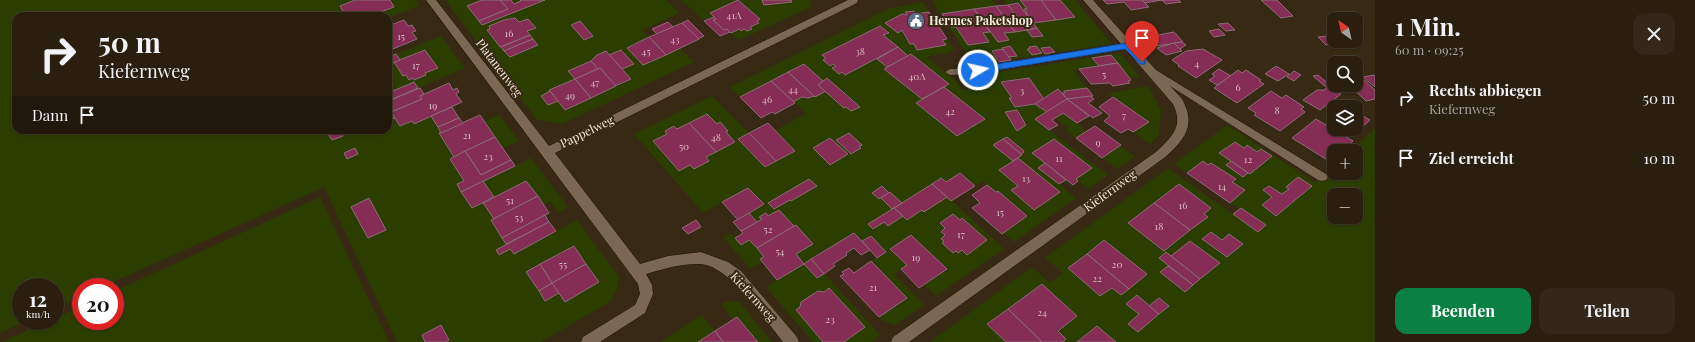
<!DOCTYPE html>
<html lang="de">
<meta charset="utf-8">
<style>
:root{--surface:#2a1f0f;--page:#322718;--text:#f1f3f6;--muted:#a5a29e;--line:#463d2f;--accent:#0b8043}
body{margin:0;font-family:"Playfair Display",serif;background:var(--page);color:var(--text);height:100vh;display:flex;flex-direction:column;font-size:15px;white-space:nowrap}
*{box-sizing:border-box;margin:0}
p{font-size:13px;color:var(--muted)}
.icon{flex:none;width:22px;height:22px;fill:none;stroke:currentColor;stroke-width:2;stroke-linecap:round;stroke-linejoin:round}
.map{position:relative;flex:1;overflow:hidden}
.drawer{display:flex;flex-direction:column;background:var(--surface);width:320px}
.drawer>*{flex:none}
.hud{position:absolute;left:12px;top:12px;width:380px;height:122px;border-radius:12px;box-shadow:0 1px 3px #0004,0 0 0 1px var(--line);background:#2a1f0f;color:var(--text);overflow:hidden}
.needle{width:26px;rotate:326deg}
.tools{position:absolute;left:1327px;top:12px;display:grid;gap:8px}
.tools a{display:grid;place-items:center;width:36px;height:36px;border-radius:8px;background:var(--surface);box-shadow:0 1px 3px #0004,0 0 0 1px var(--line);font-size:20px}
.speed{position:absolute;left:12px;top:278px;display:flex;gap:8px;font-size:20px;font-weight:700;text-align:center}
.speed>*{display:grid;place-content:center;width:52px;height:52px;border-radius:50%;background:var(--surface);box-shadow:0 1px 3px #0004,0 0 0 1px var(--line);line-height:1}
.speed small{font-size:10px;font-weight:400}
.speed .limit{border:6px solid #d22;background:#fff;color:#111}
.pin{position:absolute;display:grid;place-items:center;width:34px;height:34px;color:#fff;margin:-41px -17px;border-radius:50% 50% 50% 0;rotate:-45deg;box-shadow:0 0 4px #0007}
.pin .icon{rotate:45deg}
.me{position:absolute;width:44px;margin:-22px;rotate:81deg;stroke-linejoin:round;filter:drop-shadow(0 0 3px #0008)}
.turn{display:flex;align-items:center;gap:14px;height:84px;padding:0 20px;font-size:18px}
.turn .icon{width:52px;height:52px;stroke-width:2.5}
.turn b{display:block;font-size:28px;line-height:34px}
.then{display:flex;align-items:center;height:38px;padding:0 20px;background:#0003;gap:8px;font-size:15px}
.round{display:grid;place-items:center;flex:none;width:42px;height:42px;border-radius:12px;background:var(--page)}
.head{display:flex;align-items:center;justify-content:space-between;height:68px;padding:0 20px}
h1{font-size:24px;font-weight:700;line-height:30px}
.cta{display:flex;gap:8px;margin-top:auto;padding:8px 20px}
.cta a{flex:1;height:46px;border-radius:12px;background:var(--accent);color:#fff;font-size:16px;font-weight:700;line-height:46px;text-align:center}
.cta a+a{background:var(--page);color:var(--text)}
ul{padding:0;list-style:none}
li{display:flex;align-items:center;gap:12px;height:60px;padding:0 20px}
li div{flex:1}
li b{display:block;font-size:15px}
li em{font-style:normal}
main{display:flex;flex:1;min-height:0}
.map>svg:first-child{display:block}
.green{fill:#2b3e00;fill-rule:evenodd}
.building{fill:#862d55;stroke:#8a6c76}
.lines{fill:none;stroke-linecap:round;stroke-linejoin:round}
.lane-casing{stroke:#1f1100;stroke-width:1}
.street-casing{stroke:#1f1100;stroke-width:1}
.lane{fill:#7a6852;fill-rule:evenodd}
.street{fill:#7a6852;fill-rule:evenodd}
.route{fill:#1a73e8;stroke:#114b97}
.labels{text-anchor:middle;stroke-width:4;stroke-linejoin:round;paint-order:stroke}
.number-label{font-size:10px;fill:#d9bcbc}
.poi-label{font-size:12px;font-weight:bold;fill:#f5ebde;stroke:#382914;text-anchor:start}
.street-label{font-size:12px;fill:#f5ebde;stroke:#382914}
</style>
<main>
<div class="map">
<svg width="1375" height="342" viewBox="0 0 1375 342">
<rect width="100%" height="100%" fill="#382914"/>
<g class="green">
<path d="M0,0h415l4,6 -31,12v-2h-372v114h372v-73l53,-21 24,32 -45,19 4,7 25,-11 4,6 4,-1 2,4 -3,2 6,8 -10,5 11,16 21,-2 15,-6 20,26 -16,7 12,18 16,-8 37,49 -10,6 -8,-12 -6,4 5,8 -4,2 11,16 21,-11 42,57 -2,13 -7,12 -69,40h-144l-73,-155 -222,100h-21v9l-26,12v-21h-34v34h5l-26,12z"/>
<path d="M445,0h221l14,13 -38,17 24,24 14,-6 14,14 -132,62 -25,-4z"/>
<path d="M681,0h128l4,6 -74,34 -8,-7 8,-4 2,2 3,-2 3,2 5,-2 -2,-2 8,-4 -1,-2 3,-2 -22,-18 -28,12 4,4 -10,4z"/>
<path d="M940,0h52l4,6 11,-1 -3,-5h71l37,44 -138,21 -42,-64z"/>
<path d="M923,2l6,10 -14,2 -1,-3 -8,1 1,3 -22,8 13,10 4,-3 8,14h4l3,6 29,-5 -4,-5 5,-1 7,11 -10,5 -3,-2 -6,3 -2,-2 -6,4 28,21 7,11 24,-3 -7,-12 141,-22 20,24 -10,1 -12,-14 -45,6 20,26h-3l4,3 -5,4 13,10 -9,5 -4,-2 -12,8 10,7 8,-5 40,31 -18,12 -49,-36v-5l-9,-7 -2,-4 -5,3 6,5 -9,5 59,45 -20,14 -10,-8 -5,4 -7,-5 -7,4 17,14 -62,44 -11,-10 24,-17 -29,-24 -2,1 -14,-11 -30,20 52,48 -68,47 -12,-11 23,-16 -36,-34 -20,13 16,17 -13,9 30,31 -29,20 -13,-4 -3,-4 28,-19 -36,-37 6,-4 -24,-24 -42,26 69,76 -9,7h-58l-47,-55 11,-7 -15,-18 -12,7 -27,-32 8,-4 4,5 8,-5 6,-20 14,-9 -15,-16 -45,25 -69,-79 78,-38 37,37 -11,6 27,28 30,-16 -20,-20 31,-18 -11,-10 -20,11 -3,-2 -11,6 -31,-31 160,-79z"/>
<path d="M1148,86l13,24 -2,25 -9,9 -17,-12 15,-11 -41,-28z"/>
<path d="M1227,125l89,58 18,-18v8h22v-22h-6l25,-23v214h-445l102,-75 18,16 13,-10 -18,-15 123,-90 65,46 6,-5 -65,-45zM1334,195h22v22h-22z"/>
<path d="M320,197l69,145h-387l46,-21h7v-3l26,-12v15h34v-30z"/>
<path d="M730,300l10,3 32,39h-112l42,-27 13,16 18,-12 -12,-15z"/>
</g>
<g class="building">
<path d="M355,0h35l4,7 -24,9 -2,-2 -4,2h-18l-6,-10z"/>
<path d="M482,0h18l8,9 -29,12 -12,-15z"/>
<path d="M500,0h11l3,4 7,-3 -1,-1h25l-63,25 -3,-4 29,-12z"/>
<path d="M738,0l22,19 -3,2 2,2 -9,4 2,2 -5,2 -3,-2 -3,2 -2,-2 -8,4 -4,-4 -3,1 -11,-10 3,-1 -6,-6z"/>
<path d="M762,0h29l1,2 -28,3z"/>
<path d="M1020,0h21l15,20 -23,3 -7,-10h1l-3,-4h3z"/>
<path d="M1041,0h19l15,17 -19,3z"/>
<path d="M1103,0h39l7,7 -18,3 -7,-8 -17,2z"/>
<path d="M1142,0h36l3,2 -15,2 -4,-4 -17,3z"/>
<path d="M1261,0h16l16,16 -12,2z"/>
<path d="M1018,3l15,20 4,5 -10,2 -19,-25z"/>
<path d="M1008,5l19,25 -12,2 -19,-26z"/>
<path d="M996,6l19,26 -11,1 5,7 -11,2 -24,-33z"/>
<path d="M974,9l16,23 -7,1 6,9 -21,3 -12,-18h-5l-9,-13z"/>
<path d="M914,11l1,3 14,-2 18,27 -5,1 4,5 -29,5 -3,-6h-4l-8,-14 -4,3 -13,-10 17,-9 5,1 -2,-3z"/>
<path d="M714,17l2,2 -3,1 11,10 3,-1 3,3 -10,4 -16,-15z"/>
<path d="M515,18l4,4 9,-3 8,9 -9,3 3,4 -30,12 -13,-17 3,-1 -1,-3 15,-6z"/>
<path d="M404,20l4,6 4,-1 4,6 -4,1 5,7 -29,12v-25z"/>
<path d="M688,20l16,16 -6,3 -16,-16z"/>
<path d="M580,21l13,15 -9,4 -13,-15z"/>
<path d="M668,22l5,5 -16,7 -5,-5z"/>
<path d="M682,23l17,16 -33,16 -17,-18z"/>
<path d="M1228,23l7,7 -9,1 -8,-7z"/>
<path d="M880,26l9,7 -6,2 15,12 -53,28 -3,-3 -3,2 -7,-6 4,-2 -3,-2 -3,2 -7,-6 3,-2 -4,-3z"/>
<path d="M1037,28l6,8 -11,1 -5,-7z"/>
<path d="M1219,29l6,6 -11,2 -5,-6z"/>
<path d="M1174,32l9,10 -27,4 -9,-9z"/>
<path d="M530,35l3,4 -29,12 -3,-4z"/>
<path d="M1328,36l6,5 2,2 -10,2 -8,-8z"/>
<path d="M649,37l17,18 -23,10 -16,-17z"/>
<path d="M533,39l5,6 -28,12 -6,-6z"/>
<path d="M1182,42l4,3 -6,4 -6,-6z"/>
<path d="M1174,43l8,8 -16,4 -9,-7z"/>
<path d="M1010,46l7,10 -9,1 -6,-9z"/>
<path d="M1036,46l6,7 -10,2 -5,-6h3l-1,-2z"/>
<path d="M898,47l10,9 -21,11 -10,-8z"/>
<path d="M1050,47l5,5 -10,2 -4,-6z"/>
<path d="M1003,49l8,11 -12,2 -7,-11z"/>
<path d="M1203,49l19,11 -26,18 -18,-12 1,-1 -7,-5 14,-9z"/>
<path d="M425,50l13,18 -13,5 1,2 -12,5 -1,-2 -4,2 -3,-5 -3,1 -9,-14z"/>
<path d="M621,50l13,14 -12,5 -13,-14z"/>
<path d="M606,51l16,18 9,10 -16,7 -15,-18 -2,1 -7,-8 6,-6z"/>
<path d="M396,54l4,6 -12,5v-8z"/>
<path d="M911,54l38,30 -27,15 -38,-30z"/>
<path d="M1111,55l7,8 -19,3 -7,-8z"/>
<path d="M591,61l7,8 -23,10 -7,-8z"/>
<path d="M1118,63l13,17 -3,1 2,2 -17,3 -3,-3 -19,1 -12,-15z"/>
<path d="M804,64l20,18 -6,3 8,6 -11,6 -27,-25z"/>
<path d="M1276,66l13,8 -11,7 -13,-7z"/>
<path d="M600,68l16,18 -25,12 -16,-19z"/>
<path d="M1219,69l12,7 -14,9 -8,-5 6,-4 -3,-2z"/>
<path d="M1238,70l4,3 4,-3 15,10 -2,1 5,3 -27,19 -23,-15z"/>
<path d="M1294,71l7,4 -7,6 -7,-4z"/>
<path d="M788,72l26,24 -6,2 -6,-1 -9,5 -22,-21z"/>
<path d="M1318,75l13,11 -5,1 -13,-11z"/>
<path d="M1374,75l1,1v11l-12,-10z"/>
<path d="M827,78l33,29 -9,4 -5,-4 -2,1 -26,-23z"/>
<path d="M1029,78l15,21 -9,5 -20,3 -6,-9h3l-11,-16z"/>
<path d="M575,79l16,19 -26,12 -16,-20z"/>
<path d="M1363,79l12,11v9l-9,2 -17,-16h7v-4z"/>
<path d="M771,81l24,22 -20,11 -3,-2 -11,6 -21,-21z"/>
<path d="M414,82l4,6 -30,13v-8z"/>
<path d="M449,83l4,7 4,-2 2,4 -3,2 6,8 -48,22 -2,-3 -12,5 -9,-14 31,-13 -2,-3z"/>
<path d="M944,87l41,32 -28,17 -41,-33z"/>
<path d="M1328,87l13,7 -21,16 -17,-10 14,-10h7z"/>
<path d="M420,88l4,6 -4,2 2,3 -31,13 4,6 -7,3v-20z"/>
<path d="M1087,88l6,8 -26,3 -5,-6h3l-1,-2z"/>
<path d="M1058,89l9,10 -20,13 -12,-8z"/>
<path d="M550,91l8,10 -10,4 -7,-9z"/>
<path d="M1271,91l11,7 4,-3 18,12 -3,2 4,3 -25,19 -26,-16 2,-2 -8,-5z"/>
<path d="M1090,96l4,3 -6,4 14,10 -9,5 -26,-19z"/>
<path d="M1113,97l36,25 -16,10 -5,-3 -7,4 -17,-12 6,-5 -11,-9z"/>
<path d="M1067,99l22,17 -12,7 -14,-10 -11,7 6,5 -9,5 -14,-11z"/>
<path d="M452,107l7,11 -21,9 -7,-11z"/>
<path d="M1017,110l9,15 -9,6 -12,-19z"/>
<path d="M1356,112l14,8 -8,7 -6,-4z"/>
<path d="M707,114l10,10 3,-2 8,9 -2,1 9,10 -19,10 -27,-29z"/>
<path d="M480,115l15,22 -41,20 -15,-24z"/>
<path d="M459,118l4,5 -22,10 -3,-6z"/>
<path d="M1316,119l37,22 -12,10h-7v6l-5,4 -37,-23z"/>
<path d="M689,123l27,29 -10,5 3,4 -15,8 -4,-4 -11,6 -26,-30 14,-7 -2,-3 9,-5 3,3z"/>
<path d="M768,123l27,28 -19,10 -27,-28z"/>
<path d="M1095,126l26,19 -19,13 -26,-20z"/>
<path d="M337,130h3l3,6 -11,4 -4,-6z"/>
<path d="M749,133l27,28 -11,6 -27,-28z"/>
<path d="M849,133l13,12 -3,1 2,2 -10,6 -15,-14z"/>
<path d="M495,137l16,23 -30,15 -16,-24z"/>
<path d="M1007,137l16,13 1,2 -3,2 -18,-15z"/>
<path d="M830,138l18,16 -18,11 -17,-17z"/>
<path d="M1003,139l18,15 1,1 -9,6 -20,-16z"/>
<path d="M1054,139l38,29 -16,11 2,2 -5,4 -41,-32z"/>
<path d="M1235,142l9,6 3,-3 10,7 4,-3 11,7 -22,18 -31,-21z"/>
<path d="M355,148l3,6 -11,5 -3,-6z"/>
<path d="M465,151l16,24 30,-15 4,6 -54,26 -4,-8 7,-3 -14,-22z"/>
<path d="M1018,158l42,34 -26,18 -23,-20 7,-4 -19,-16z"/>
<path d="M1203,161l5,4 3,-2 25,16 -4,3 13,8 -15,13 -43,-30z"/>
<path d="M1231,161l17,12 -5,4 -17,-12z"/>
<path d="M1045,163l21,17 -7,4 -21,-16z"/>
<path d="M960,173l15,13 -24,15 -19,-17 9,-6 5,4z"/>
<path d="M1298,177l14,9 -36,30 -14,-11 10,-8 -9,-7 6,-4 13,8 7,-5 -3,-2z"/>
<path d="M809,179l8,7 -26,15 -1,-1 -16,9 -6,-6z"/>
<path d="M483,181l11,16 -22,11 -11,-16z"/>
<path d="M526,181l12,15 -44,23 -11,-16z"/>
<path d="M932,184l15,13 -23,15 -2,-2 -15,10 -13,-12z"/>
<path d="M1179,184l32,24 -7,6 4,3 -18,13 -36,-27z"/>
<path d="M987,185l9,7 2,-1 29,25 -25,18 -30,-26 8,-5 -8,-8z"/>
<path d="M882,186l7,7 -10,6 -7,-6z"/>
<path d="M748,188l16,16 -26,16 -16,-18z"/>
<path d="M890,192l12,11 -10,6 -11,-11z"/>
<path d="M538,196l11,17 -47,25 -11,-18z"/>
<path d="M369,198l17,32 -18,8 -17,-31z"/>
<path d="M1154,203l36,27 -26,21 -36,-28z"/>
<path d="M894,208l9,8 -15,10 -4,-4 -11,7 -5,-5z"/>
<path d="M1241,208l25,17 -8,7 -25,-18z"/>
<path d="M779,210l15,16 -37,22 -8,-8 -8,5 -6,-7 8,-5 -2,-2 21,-12 -3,-2 7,-4 2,3z"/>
<path d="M749,213l8,9 -16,9 -8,-9z"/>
<path d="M953,214l7,6 2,-2 25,22 -20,15 -5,-5 -4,3 -2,-2 -3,2 -11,-10 2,-2 -3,-2 4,-4 -4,-3 4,-4 -5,-5z"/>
<path d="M545,215l4,7 -43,22 -4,-6z"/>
<path d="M696,220l5,7 -13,7 -6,-6z"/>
<path d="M549,222l7,9 -42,23 -4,-5 -11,6 -3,-5z"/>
<path d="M796,225l17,19 -17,10 8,10 -27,16 -17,-21 4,-2 -7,-9z"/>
<path d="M1211,232l11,8 7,-6 14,10 -16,13 -25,-18z"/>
<path d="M854,233l16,17 -9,5 -7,-7 -8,5 1,2 -14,9 2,2 -11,8 -13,-15z"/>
<path d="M911,235l36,34 -28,19 -18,-19 6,-4 -17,-16z"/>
<path d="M871,236l15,16 -9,6 -15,-17z"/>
<path d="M1104,240l43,34 -18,15 -42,-35z"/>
<path d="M1190,241l30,22 -20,16 -29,-23z"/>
<path d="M574,246l12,18 -34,19 -12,-19z"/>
<path d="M1166,252l5,4 29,23 -7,6 -34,-27z"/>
<path d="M1087,254l42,35 -8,6 -9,-7 -12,8 -32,-28z"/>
<path d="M811,259l13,15 -7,4 -13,-14z"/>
<path d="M871,261l36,37 -28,19 -39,-41 4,-2 -2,-2 7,-4 5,5z"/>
<path d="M540,264l12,19 -13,8 -13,-19z"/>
<path d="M586,264l13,18 -34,20 -13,-19z"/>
<path d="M1168,266l25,19 -8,7 -25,-20z"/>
<path d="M552,283l7,10 -14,8 -6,-10z"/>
<path d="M1042,284l35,32 -19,15 8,8 -3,3h-21l-34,-33z"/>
<path d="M829,288l36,39 -21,15h-21l-27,-32 4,-3 1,-5 17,-11 6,1z"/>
<path d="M1137,295l22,19 -21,18 -10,-8 11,-10 -13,-10z"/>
<path d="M1159,298l10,8 -10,8 -10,-8z"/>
<path d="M1008,309l34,33h-36l-19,-18z"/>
<path d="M737,317l21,25h-35l-8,-11z"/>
<path d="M441,325l8,15 -3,2h-21l-3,-7z"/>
<path d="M1097,326l19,16h-39z"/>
<path d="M715,331l8,11h-25z"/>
</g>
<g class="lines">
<defs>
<g id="lane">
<path d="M1127,43l5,3 -2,2 -156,26 -24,1 -5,-3 5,-3 24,-1z"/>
<path d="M1151,67l175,107 2,3 -2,3 -4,1 -4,-1 -170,-108 -2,-2z"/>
</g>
<g id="street">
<path d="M426,0h10l113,146 299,-146h10l-1,3 -302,150 85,111 28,-8 33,-4 27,10 13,9 56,66 2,5h-16c-18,-22 -54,-77 -83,-78 -18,-1 -37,5 -54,10l6,11 1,9 -8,19 -45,29h-19l2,-5 52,-32 5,-11 -2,-10z"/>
<path d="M1083,0h10l89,99c15,27 2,41 -18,59l-255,184h-18l2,-5 263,-185c16,-15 28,-25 17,-48z"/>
</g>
</defs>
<use href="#lane" class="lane-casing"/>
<use href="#street" class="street-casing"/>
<use href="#lane" class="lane"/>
<use href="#street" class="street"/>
</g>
<path class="route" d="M1127,43l3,1 15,16v4h-5l-15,-15 -147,24 -4,-3 4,-3z"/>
<defs>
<symbol id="civic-disc" viewBox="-11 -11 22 22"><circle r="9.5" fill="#5c6f8a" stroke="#382914"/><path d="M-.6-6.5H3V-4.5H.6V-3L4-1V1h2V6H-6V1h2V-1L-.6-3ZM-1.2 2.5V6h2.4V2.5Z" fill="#fff"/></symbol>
</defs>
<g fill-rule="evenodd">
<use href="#civic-disc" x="906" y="11" width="20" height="20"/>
</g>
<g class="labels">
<g class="number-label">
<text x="734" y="19">41A</text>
<text x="509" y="37">16</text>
<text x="401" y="40">15</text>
<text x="675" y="43">43</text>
<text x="646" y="55">45</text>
<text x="860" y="55">38</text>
<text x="1197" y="67">4</text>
<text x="416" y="69">17</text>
<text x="1104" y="78">5</text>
<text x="917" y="80">40A</text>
<text x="595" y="86">47</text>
<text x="1238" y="91">6</text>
<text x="793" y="93">44</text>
<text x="1022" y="94">3</text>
<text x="570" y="99">49</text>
<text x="767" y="103">46</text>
<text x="433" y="109">19</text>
<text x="1277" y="114">8</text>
<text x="950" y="115">42</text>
<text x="1124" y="119">7</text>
<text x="467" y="139">21</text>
<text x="716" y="141">48</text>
<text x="1098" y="146">9</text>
<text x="684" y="150">50</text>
<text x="488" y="160">23</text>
<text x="1059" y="162">11</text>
<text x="1248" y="163">12</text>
<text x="1026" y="182">13</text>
<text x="1222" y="190">14</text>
<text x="510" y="204">51</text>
<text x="1183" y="209">16</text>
<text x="1000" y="216">15</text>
<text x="519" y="221">53</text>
<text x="1159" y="230">18</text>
<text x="768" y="233">52</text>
<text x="961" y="238">17</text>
<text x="780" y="255">54</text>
<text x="916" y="261">19</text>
<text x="563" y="268">55</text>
<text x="1117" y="268">20</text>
<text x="1097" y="282">22</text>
<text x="873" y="291">21</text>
<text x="1042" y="316">24</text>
<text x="830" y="323">23</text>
</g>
<g class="poi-label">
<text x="929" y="25">Hermes Paketshop</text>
</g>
<g class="street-label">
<text transform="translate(499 68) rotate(53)" y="4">Platanenweg</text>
<text transform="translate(587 132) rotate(-26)" y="4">Pappelweg</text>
<text transform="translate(1110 191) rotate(-36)" y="4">Kiefernweg</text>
<text transform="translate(753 297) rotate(48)" y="4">Kiefernweg</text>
</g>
</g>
</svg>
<div class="tools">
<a><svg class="needle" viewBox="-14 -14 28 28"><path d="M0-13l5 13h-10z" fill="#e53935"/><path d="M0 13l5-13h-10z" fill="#a5a29e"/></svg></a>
<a><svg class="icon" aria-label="search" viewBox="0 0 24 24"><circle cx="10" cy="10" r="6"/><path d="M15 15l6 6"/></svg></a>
<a><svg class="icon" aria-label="layers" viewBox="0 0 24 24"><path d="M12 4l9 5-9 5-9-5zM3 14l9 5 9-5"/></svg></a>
<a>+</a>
<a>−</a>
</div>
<div class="speed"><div>12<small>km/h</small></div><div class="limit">20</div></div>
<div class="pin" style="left:1142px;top:62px;background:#d93025"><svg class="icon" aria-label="arrive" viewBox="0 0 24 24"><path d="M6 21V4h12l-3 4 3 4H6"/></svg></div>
<svg class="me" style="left:978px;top:70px" viewBox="-20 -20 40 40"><circle r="17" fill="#1a73e8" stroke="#fff" stroke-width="3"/><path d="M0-11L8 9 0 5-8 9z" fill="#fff"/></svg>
<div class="hud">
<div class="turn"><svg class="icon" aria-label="right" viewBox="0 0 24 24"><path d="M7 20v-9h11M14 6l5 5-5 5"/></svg><div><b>50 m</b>Kiefernweg</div></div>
<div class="then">Dann<svg class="icon" aria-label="arrive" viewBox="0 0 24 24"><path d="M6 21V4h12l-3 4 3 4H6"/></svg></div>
</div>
</div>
<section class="drawer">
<div class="head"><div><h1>1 Min.</h1><p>60 m · 09:25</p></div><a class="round"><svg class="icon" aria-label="close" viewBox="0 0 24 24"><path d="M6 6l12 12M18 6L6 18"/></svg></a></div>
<ul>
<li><svg class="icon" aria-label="right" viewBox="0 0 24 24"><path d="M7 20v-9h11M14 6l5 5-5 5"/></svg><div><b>Rechts abbiegen</b><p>Kiefernweg</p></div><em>50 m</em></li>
<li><svg class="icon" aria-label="arrive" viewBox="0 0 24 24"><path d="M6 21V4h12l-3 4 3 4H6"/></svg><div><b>Ziel erreicht</b></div><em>10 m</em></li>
</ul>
<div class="cta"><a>Beenden</a><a>Teilen</a></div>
</section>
</main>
